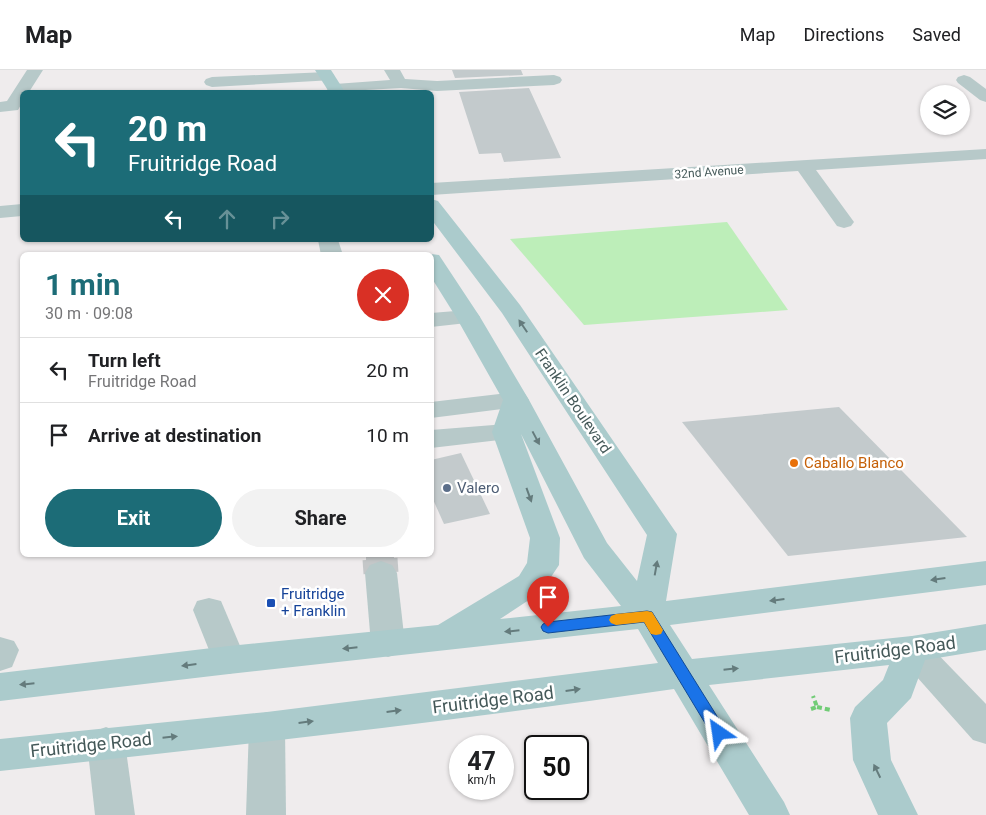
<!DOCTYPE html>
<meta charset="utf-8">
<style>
:root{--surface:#fff;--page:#f2f2f2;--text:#202124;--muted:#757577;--line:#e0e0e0;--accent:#1c6c77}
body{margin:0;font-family:Roboto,sans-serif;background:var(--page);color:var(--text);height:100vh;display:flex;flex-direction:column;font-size:19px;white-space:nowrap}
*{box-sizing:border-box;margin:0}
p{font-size:16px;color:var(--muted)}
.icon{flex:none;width:28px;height:28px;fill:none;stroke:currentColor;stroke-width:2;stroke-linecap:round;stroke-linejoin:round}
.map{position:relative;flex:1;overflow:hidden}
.drawer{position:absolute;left:20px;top:182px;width:414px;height:305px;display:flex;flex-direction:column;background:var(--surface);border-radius:8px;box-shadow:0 1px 4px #0004}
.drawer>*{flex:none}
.top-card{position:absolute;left:20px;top:20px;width:414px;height:152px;border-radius:8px;box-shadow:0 1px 4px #0004;background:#1c6c77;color:#fff;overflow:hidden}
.tools{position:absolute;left:920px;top:15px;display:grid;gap:10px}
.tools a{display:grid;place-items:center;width:50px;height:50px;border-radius:50%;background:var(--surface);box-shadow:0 1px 4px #0004;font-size:25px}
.speed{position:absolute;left:449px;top:665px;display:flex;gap:10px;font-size:25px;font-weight:700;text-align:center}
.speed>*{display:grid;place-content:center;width:65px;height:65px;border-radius:50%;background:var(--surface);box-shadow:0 1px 4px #0004;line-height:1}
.speed small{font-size:12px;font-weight:400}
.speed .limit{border:2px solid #111;border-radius:8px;background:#fff;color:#111}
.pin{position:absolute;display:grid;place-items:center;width:42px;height:42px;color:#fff;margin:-51px -21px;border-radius:50% 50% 50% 0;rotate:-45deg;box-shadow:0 0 5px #0007}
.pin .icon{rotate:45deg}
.me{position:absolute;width:55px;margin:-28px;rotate:328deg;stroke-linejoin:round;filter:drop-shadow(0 0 4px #0008)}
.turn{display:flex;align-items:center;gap:18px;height:105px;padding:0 25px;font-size:22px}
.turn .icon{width:65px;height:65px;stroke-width:2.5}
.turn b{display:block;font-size:35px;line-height:42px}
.lanes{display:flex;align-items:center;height:48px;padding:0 25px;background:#0003;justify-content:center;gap:25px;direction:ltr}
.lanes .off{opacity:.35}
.round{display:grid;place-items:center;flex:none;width:52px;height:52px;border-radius:26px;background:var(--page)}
.summary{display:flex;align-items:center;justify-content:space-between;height:85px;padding:0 25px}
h1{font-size:30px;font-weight:700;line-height:38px;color:var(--accent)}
.action{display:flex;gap:10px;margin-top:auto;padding:10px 25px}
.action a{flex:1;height:58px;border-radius:30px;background:var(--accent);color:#fff;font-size:20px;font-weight:700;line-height:58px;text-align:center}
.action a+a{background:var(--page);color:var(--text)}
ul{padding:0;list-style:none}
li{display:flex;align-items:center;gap:15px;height:65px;padding:0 25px;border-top:1px solid var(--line)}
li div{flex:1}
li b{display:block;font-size:19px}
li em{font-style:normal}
header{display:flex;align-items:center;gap:30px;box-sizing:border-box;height:70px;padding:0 25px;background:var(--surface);border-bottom:1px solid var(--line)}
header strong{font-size:24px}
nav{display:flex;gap:28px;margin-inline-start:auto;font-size:18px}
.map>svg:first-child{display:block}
.green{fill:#bdeeb9}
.building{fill:#c3cacc}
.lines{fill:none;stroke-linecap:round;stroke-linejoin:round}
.minor-tunnel-far1{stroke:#c4c7c8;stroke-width:28;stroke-dasharray:28 14;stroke-linecap:butt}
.minor-tunnel{stroke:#c4c7c8;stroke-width:35;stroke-dasharray:35 18;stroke-linecap:butt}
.path{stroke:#71cc76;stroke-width:4;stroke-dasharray:5 3;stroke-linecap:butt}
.minor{fill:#b7c9c9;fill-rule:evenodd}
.major{fill:#abcbcc;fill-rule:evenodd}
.oneway{fill:#647b7c}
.route{fill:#1a73e8;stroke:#114b97}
.slow{fill:#f59e0b}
.food-dot{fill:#e8710a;stroke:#fff;stroke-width:2}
.service-dot{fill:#5c6f8a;stroke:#fff;stroke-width:2}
.transit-dot{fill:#1a4fb4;stroke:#fff;stroke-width:2}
.labels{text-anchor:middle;stroke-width:5;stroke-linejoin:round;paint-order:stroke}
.far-street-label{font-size:12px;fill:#455959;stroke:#fff}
.street-label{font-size:15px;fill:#455959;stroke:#fff}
.food-label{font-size:15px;fill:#c56008;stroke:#fff;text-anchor:start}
.service-label{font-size:15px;fill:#4e5e75;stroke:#fff;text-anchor:start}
.transit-label{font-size:15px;fill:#164399;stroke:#fff;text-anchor:start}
.near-street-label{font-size:18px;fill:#455959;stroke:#fff}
</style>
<header>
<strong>Map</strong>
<nav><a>Map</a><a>Directions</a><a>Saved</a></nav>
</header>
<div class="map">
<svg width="986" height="745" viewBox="0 0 986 745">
<rect width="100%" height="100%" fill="#efeced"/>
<path class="green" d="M727,152l61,88 -204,15 -74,-86z"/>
<g class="building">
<path d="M452,0h69l2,5 -68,3z"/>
<path d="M529,18l32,70 -57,4 -3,-9 -22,1 -20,-62z"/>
<path d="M839,337l128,130 -179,19 -106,-134z"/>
<path d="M461,383l29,61 -46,10 -13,-29v-35z"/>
</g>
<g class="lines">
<path class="minor-tunnel-far1" d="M380,485v5"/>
<path class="minor-tunnel" d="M380,489l1,14"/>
<g class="path">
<path d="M817,637l14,3"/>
<path d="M811,639l6,-2 -4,-11"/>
</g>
<g class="minor">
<path d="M27,0h16l-14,22h-7v11l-4,7 -18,2v-10l7,-1z"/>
<path d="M384,0h16l5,9 32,2 117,-6 6,2 2,3 -2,3 -6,2 -117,6 -36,-3 -71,4 -3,-3 2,-3 6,-2 55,-4z"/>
<path d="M327,2l6,2 2,3 -2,3 -121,7 -6,-2 -2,-3 2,-3 6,-2z"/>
<path d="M964,5l6,2 16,12v13l-6,-2 -22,-17 -2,-3 2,-3z"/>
<path d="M986,79v10l-170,11 38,52 -3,4 -7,2 -7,-2 -39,-55 -367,24v-12z"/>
<path d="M22,134v12l-22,2v-12z"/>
<path d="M318,170h20l5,15h-22z"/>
<path d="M468,240l8,2 4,5 -4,5 -45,5v-14z"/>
<path d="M516,322l9,2 4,6 -4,6 -94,12v-16z"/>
<path d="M506,354l10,2 4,6 -4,6 -85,10v-18z"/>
<path d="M381,491l11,4 5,8 8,71 -5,9 -12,4 -12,-4 -5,-9 -6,-71 5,-8z"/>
<path d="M209,528l12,3 25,59 -5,10 -12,4 -12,-4 -24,-60 4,-9z"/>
<path d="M912,566l12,4 62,64v40l-13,-4 -73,-82 -5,-9 5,-9z"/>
<path d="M0,567l14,4 5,9 -7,17 -12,4z"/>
<path d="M267,642l13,4 5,11 1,88h-40l3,-88 5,-11z"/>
<path d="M106,657l13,5 6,11 10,72h-40l-8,-72 6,-11z"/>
</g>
<g class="major">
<path d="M315,0h16l14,22h-16z"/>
<path d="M431,129l7,2 82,104 157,229 -11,67 320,-40v24l-316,40 22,34 220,-23 74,-12v26l-61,10 -14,38 -24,25 4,37 27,55h-40l-25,-55 -3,-42 5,-11 28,-27 6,-15 -180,20 75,117 6,13h-41l-75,-126c-224,33 -449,58 -674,82v-32l267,-27 391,-49 -20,-34 -409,45 -229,27v-28l229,-27 209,-21 81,-49 8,-13 3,-25 -38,-106 11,-32 -47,-83 -25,-40v-22h-6l6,-1 8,1 41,62 49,83 78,143 30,38 10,-46 -145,-222 -71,-94zM521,364l63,124 37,48 -121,13 41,-27 18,-27 1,-27z"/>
</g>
</g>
<defs><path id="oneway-solid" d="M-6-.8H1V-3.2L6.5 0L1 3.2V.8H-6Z" transform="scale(1.25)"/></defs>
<g class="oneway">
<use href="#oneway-solid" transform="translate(523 256) rotate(-124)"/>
<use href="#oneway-solid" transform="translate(536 368) rotate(62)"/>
<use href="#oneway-solid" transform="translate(529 425) rotate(70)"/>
<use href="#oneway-solid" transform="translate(656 498) rotate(-80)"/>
<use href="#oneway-solid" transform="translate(938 509) rotate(172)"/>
<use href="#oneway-solid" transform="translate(777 530) rotate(173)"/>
<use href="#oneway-solid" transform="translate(512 561) rotate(174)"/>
<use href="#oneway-solid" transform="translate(350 578) rotate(174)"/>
<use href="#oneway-solid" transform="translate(189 595) rotate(173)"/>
<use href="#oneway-solid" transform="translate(731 599) rotate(-6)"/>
<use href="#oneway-solid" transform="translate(27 614) rotate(174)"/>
<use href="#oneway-solid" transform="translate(573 620) rotate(-8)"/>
<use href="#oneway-solid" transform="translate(394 641) rotate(-7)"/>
<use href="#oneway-solid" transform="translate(306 652) rotate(-7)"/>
<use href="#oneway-solid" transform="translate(170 667) rotate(-6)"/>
<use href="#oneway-solid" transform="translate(877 701) rotate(-116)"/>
</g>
<path class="route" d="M647,541l5,1 73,117 2,4 -2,5 -6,2 -5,-2 -70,-116 -96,11 -5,-2 -2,-4 2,-3 5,-2z"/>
<path class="slow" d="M647,541l5,1 11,18 -2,4 -5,1 -5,-1 -7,-12 -28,3 -5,-2 -2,-3 2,-4 5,-2z"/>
<circle class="food-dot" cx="794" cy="393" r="5"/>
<circle class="service-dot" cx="447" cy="418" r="5"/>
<rect class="transit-dot" x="266" y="528" width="10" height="10" rx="2.5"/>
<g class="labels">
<g class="far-street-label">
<text transform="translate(709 102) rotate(-4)" y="4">32nd Avenue</text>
</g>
<g class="street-label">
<text transform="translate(573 331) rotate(56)" y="5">Franklin Boulevard</text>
</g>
<g class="food-label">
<text x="804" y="398">Caballo Blanco</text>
</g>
<g class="service-label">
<text x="457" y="423">Valero</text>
</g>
<g class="transit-label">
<text x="281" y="529">Fruitridge<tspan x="281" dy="17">+ Franklin</tspan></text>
</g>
<g class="near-street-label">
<text transform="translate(895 580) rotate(-7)" y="6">Fruitridge Road</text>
<text transform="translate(493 630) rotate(-7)" y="6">Fruitridge Road</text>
<text transform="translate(91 675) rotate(-6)" y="6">Fruitridge Road</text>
</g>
</g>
</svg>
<div class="tools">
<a><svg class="icon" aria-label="layers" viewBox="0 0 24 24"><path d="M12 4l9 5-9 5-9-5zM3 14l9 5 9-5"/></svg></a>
</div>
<div class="speed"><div>47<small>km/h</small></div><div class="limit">50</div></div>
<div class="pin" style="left:548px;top:557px;background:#d93025"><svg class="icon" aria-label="arrive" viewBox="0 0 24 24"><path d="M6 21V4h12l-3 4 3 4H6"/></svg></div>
<svg class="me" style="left:719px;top:663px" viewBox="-20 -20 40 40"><path d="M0-17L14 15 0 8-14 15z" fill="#1a73e8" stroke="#fff" stroke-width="4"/></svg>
<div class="top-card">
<div class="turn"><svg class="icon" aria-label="left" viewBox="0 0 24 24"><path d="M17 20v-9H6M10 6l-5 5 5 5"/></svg><div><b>20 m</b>Fruitridge Road</div></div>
<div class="lanes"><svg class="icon" aria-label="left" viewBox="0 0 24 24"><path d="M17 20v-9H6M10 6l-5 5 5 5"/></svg><svg class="icon off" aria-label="ahead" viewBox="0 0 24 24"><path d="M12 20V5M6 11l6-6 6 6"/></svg><svg class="icon off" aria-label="right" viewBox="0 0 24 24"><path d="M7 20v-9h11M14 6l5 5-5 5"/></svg></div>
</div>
<section class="drawer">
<div class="summary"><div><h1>1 min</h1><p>30 m · 09:08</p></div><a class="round" style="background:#d93025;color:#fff"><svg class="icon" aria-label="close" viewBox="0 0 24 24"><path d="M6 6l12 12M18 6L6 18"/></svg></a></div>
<ul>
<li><svg class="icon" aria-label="left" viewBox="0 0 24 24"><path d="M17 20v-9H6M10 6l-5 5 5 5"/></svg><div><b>Turn left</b><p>Fruitridge Road</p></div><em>20 m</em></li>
<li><svg class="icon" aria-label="arrive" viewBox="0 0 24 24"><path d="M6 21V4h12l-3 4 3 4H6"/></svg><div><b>Arrive at destination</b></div><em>10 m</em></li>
</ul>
<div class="action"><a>Exit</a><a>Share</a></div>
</section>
</div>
